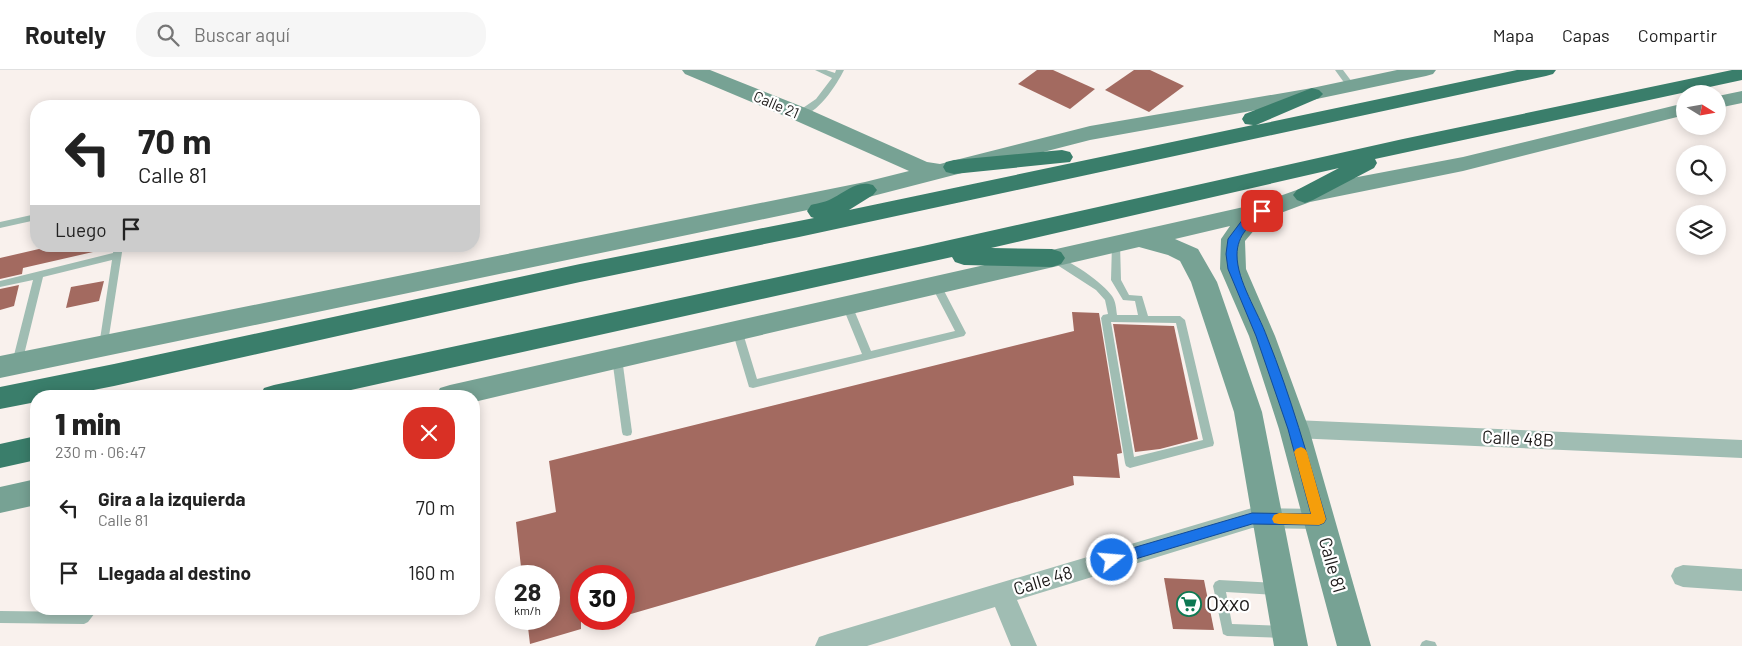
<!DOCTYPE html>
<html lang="es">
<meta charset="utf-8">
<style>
:root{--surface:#fff;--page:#f6f6f6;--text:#222;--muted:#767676;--line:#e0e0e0}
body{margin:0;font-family:Barlow,sans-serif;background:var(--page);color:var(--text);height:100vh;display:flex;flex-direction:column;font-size:19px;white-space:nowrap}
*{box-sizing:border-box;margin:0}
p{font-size:16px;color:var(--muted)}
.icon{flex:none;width:28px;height:28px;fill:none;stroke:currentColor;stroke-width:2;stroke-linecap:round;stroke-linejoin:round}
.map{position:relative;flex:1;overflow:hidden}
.details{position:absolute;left:30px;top:320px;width:450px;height:225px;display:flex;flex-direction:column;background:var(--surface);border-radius:20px;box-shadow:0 2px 12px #0003}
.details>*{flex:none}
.banner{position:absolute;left:30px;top:30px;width:450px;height:152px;border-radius:20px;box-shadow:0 2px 12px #0003;background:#fff;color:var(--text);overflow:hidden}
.needle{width:32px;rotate:101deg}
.buttons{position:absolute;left:1676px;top:15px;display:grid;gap:10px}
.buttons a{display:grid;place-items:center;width:50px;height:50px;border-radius:50%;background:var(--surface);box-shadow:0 2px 12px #0003;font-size:25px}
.speed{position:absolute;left:495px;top:495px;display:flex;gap:10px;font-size:25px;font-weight:700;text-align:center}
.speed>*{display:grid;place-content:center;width:65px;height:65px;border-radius:50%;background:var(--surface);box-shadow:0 2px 12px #0003;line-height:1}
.speed small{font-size:12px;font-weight:400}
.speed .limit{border:8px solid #d22;background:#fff;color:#111}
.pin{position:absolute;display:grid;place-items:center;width:42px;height:42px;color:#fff;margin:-21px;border-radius:10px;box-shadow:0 2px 8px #0006}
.me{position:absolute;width:55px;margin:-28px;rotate:73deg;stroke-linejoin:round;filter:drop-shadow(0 0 4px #0008)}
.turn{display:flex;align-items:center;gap:18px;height:105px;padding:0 25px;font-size:22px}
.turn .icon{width:65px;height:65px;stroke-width:2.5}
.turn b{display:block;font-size:35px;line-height:42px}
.then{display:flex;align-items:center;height:48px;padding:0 25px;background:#0003;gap:10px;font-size:19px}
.round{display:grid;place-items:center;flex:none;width:52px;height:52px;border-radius:20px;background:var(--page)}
.head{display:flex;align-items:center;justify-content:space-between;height:85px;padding:0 25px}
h1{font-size:30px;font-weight:800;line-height:38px}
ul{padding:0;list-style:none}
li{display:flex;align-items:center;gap:15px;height:65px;padding:0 25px}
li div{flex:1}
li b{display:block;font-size:19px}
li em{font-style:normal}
header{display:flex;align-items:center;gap:30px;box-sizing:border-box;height:70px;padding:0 25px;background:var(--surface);border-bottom:1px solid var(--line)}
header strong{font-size:24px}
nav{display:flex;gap:28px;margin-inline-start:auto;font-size:18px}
.search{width:350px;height:45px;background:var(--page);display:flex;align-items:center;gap:12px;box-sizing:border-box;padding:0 18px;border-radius:20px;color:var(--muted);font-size:19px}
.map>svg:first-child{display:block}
.building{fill:#a36a60}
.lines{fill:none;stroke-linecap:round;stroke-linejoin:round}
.lane{fill:#a0bdb3;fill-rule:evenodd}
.street{fill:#a0bdb3;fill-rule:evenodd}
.secondary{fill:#77a294;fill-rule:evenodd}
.highway{fill:#3a7e6b;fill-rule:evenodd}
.route{fill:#1a73e8;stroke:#114b97}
.slow{fill:#f59e0b}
.labels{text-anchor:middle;stroke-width:4.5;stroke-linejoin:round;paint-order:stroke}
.far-street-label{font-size:15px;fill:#1d1a19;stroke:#fff}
.street-label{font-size:18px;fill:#1d1a19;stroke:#fff}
.near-poi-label{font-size:21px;fill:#1d1a19;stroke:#fff;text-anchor:start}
</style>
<header>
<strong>Routely</strong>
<div class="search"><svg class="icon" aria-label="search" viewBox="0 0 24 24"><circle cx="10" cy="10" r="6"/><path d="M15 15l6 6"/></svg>Buscar aquí</div>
<nav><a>Mapa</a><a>Capas</a><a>Compartir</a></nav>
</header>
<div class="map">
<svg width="1742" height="576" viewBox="0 0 1742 576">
<rect width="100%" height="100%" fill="#f9f1ed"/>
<g class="building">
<path d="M1037,0h16l42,19 -25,20 -52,-25z"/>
<path d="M1134,0h16l34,16 -35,26 -44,-22z"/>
<path d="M52,176h40l1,6 -70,16 -1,6 -22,5v-21z"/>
<path d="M104,211l-5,20 -33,7 5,-21z"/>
<path d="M19,215l-5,21 -14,4v-21z"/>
<path d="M1072,242l27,1 23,140 -5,1 3,24 -47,-2 1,9 -450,131v-40h-43v53l-51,15 -3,-25h22v-43h-27l-6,-54 40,-10 -7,-51 525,-130z"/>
<path d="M1113,254l61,2 24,113 -38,10 -25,3z"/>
<path d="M1164,508l40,2 10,50 -41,-1z"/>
</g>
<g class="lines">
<g class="lane">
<path d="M815,0h11l9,3 1,-3h8c-7,14 -28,48 -47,46v-4l19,-13 16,-21z"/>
<path d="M1335,0h8l12,16 -1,2h-6z"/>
<path d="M36,144v6l-36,8v-6z"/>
<path d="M1116,171l4,3 1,36 8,15 13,1 6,20h32l5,4 29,123 -1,3 -4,1 -79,21 -4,-2 -1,-3 -24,-145 2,-3 5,-1 -3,-14 -9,-10 -48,-31 2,-2c14,-3 54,27 62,39 4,6 4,12 5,19h21l-3,-14 -12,-1 -12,-20 1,-36zM1111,252l65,1 27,117 -69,17z"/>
<path d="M114,176h9l-16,103 -3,1 -5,-4 13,-86 -69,17 -21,86 -1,3h-8l-1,-3 21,-83 -33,7v-6l113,-28z"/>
<path d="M936,212l5,3 25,48 -2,3 -211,52 -4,-1 -17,-57 2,-3h6l2,3 15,49 105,-25 -20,-49 5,-3 5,3 19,46 84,-20 -24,-46z"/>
<path d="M617,284l4,1 1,3 10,74 -1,3 -4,1 -4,-1 -1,-3 -10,-74 1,-3z"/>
<path d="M1219,510l58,3 4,2 2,4 -2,4 -4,2 -51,-3 6,32 52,2 4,2 2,4 -2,4 -4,2 -57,-2 -4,-2 -10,-48 2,-4z"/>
<path d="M84,539h14l-10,13 -4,2 -84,-1v-12l81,1z"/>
<path d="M1426,570l9,2 2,4h-17l2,-4z"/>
</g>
<g class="street">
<path d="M1294,350l448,20v18l-448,-20 -8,-3 -3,-6 3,-6z"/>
<path d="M1252,438l67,1 8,3 3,7 -3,7 -8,3 -67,-1 -235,72 20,46h-26l-16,-39 -128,39h-52l4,-9 9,-3z"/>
<path d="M1683,495l59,4v22l-59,-4 -8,-3 -4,-8 4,-8z"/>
</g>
<g class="secondary">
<path d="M682,0h28l98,39 119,53 13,2 150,-38 222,-38 85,-18h39l-3,4 -7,2 -114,24 -222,40 -225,58 -865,180v-22l865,-174 44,-11 -117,-52 -107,-45z"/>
<path d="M1742,21v12l-24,5v-12z"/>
<path d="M1685,33v12l-222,56 -153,31 -40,15 -14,11 -11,13 1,28 29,67 34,93 62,217h-34l-58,-217 -30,-93 -29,-67 1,-30 9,-13 -55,13 23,10 19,33 45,130 46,234h-34l-40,-234 -43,-130 -11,-21 -12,-6 -29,-8 -665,155v-6h-38l4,-8 10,-3 807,-181 48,-17 158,-30z"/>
<path d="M36,409v26l-36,8v-26z"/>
</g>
<g class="highway">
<path d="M1517,0h39l-3,4 -7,2 -747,161 -219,45 -466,104 -51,10h-27v6l-36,7v-22l114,-23 466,-100 234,-46 -3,-1 -4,-6 4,-6c7,-2 16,-3 22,-7 14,-7 24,-18 40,-13l4,5 -4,5 -24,15 404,-85 -8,-1 -3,-5 3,-5 67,-26 7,2 4,4 -4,4 -63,27z"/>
<path d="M1732,0h10v10l-367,79 2,4 -3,5 -61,32 -8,3 -8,-3 -4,-5 4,-5 42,-22 -348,80 61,1 9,3 4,6 -4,6 -9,3 -88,-2 -9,-3 -3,-5 -628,139h-64l4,-8 10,-3 649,-139 480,-107z"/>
<path d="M1062,80l8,2 3,5 -3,5 -116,12 -8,-2 -3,-5 3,-5 8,-2z"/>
<path d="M36,366v24l-36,8v-24z"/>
</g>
</g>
<path class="route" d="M1262,137l5,4 -2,2c-15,11 -28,22 -28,42 0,26 21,57 30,82 24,60 41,121 59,182l-2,4 -5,2 -67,-1 -140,42 -5,-1 -2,-5 2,-4 5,-2 140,-41 59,1 -23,-85 -32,-93 -28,-67 -2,-15 2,-15 15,-20z"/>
<path class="slow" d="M1301,377l4,2 2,3 19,67 -2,4 -5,2 -40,-1 -5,-1 -2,-4 2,-4 5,-2 32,1 -17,-62 2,-3z"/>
<defs>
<symbol id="supermarket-ring" viewBox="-11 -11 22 22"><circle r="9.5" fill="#fff" stroke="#0d7953" stroke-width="1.5"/><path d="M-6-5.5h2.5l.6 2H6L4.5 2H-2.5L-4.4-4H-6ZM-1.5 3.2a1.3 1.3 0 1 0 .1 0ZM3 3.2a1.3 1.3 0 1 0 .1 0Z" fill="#0d7953"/></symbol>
</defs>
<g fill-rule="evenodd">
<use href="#supermarket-ring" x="1175" y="520" width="28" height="28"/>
</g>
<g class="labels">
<g class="far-street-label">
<text transform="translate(776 35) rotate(23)" y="5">Calle 21</text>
</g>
<g class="street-label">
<text transform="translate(1518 369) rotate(3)" y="6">Calle 48B</text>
<text transform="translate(1332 495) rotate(74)" y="6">Calle 81</text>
<text transform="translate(1043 511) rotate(-17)" y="6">Calle 48</text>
</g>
<g class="near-poi-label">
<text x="1206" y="541">Oxxo</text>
</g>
</g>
</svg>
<div class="buttons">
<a><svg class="needle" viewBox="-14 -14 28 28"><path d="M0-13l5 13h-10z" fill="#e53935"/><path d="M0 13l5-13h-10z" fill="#767676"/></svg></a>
<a><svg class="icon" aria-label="search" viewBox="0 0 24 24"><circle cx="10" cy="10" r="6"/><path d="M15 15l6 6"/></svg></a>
<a><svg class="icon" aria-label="layers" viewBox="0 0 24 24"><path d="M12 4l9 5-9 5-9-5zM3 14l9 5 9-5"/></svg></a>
</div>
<div class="speed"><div>28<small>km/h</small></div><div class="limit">30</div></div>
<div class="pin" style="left:1262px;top:141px;background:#d93025"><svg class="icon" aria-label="arrive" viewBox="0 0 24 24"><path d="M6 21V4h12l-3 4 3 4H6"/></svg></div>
<svg class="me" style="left:1112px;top:490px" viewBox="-20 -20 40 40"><circle r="17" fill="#1a73e8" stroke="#fff" stroke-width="3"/><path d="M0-11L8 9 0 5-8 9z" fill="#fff"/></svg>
<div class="banner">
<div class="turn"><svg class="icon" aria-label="left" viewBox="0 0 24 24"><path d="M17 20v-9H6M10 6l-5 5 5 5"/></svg><div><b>70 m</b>Calle 81</div></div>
<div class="then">Luego<svg class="icon" aria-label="arrive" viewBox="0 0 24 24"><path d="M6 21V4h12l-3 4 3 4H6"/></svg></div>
</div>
<section class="details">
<div class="head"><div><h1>1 min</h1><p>230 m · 06:47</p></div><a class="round" style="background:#d93025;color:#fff"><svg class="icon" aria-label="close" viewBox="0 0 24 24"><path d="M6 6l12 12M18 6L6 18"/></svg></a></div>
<ul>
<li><svg class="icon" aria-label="left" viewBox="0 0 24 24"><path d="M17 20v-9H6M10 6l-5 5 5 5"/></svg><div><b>Gira a la izquierda</b><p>Calle 81</p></div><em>70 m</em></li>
<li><svg class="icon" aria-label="arrive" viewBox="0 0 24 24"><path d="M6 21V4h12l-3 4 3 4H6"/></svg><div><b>Llegada al destino</b></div><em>160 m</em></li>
</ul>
</section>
</div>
